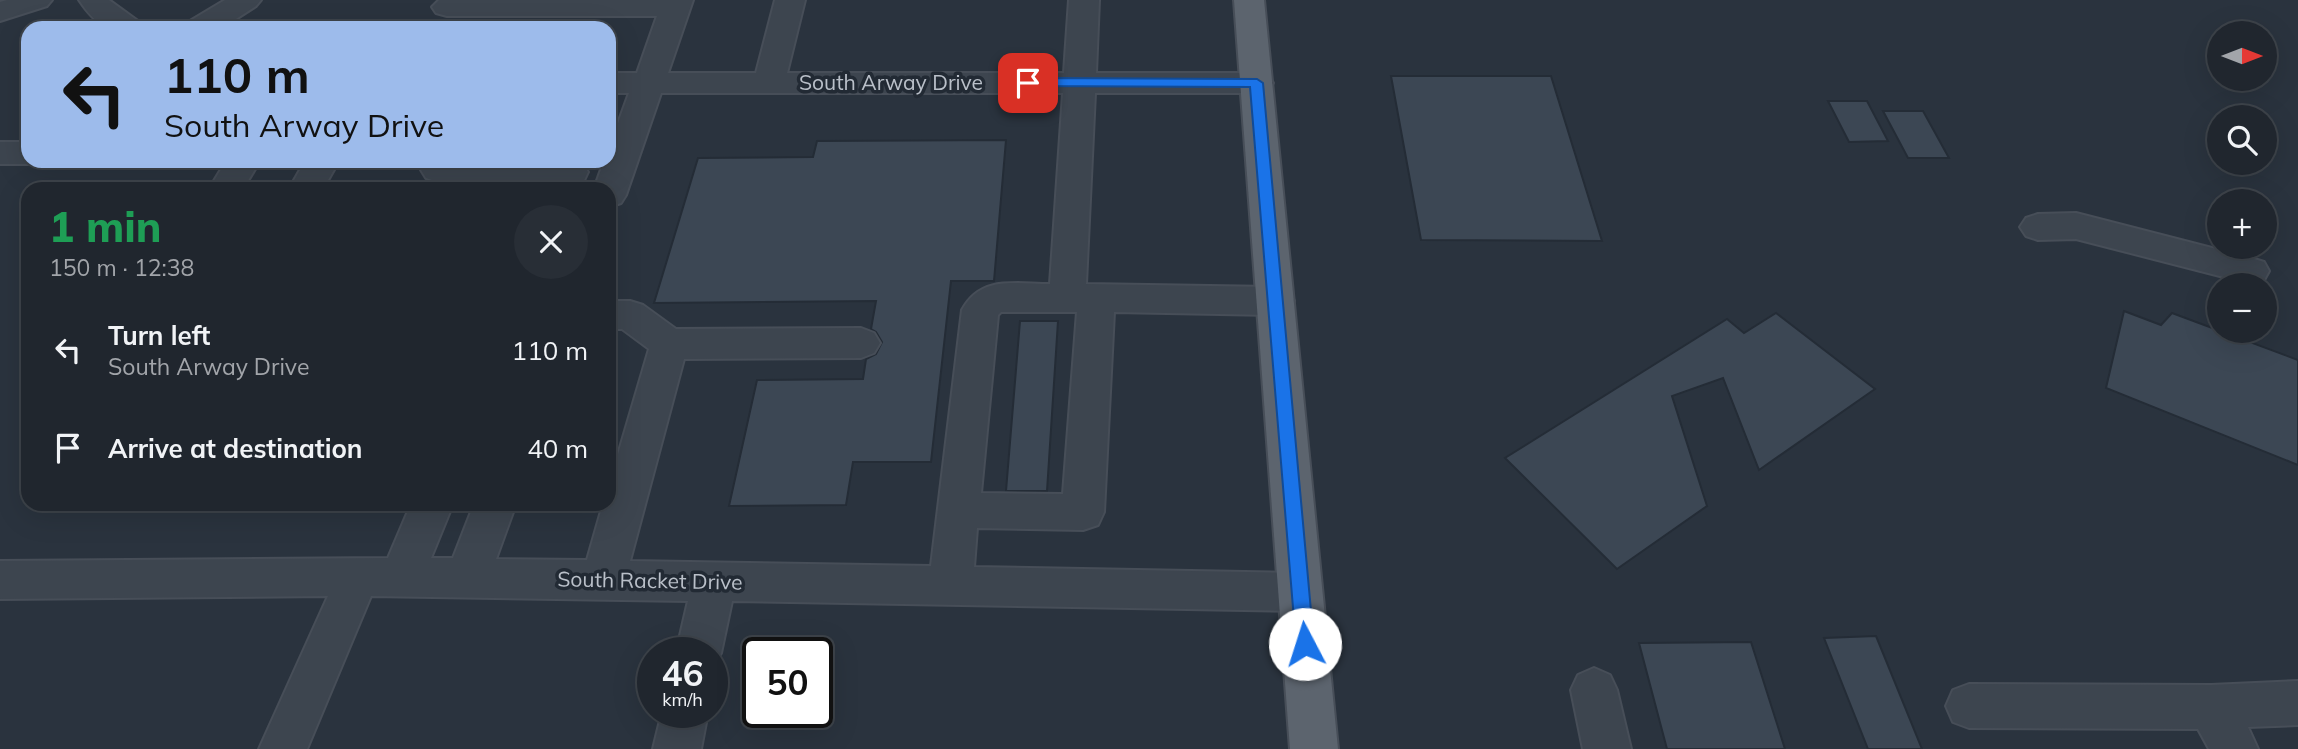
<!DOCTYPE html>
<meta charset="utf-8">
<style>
:root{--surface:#20262e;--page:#282e36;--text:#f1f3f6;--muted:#a2a5aa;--line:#3d434a}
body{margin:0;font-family:Mulish,sans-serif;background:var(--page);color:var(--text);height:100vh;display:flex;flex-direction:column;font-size:26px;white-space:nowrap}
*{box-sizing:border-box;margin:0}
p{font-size:23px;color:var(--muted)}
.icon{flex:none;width:38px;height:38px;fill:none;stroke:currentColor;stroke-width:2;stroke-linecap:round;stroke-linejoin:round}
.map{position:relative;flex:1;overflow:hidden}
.panel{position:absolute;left:21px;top:182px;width:595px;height:329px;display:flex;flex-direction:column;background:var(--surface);border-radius:21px;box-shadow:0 7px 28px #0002,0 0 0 2px var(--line)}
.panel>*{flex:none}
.banner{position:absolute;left:21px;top:21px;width:595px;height:147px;border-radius:21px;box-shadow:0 7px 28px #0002,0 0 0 2px var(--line);background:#9dbbeb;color:#111;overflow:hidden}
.needle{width:46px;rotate:90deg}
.tools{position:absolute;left:2207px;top:21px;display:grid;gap:14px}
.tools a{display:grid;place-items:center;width:70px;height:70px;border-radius:50%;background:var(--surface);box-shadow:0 7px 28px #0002,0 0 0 2px var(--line);font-size:35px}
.speed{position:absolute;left:637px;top:637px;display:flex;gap:14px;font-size:35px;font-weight:700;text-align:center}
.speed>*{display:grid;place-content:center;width:91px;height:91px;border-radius:50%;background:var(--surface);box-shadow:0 7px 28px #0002,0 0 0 2px var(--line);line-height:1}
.speed small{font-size:18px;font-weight:400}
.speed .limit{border:4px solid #111;border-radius:10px;background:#fff;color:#111}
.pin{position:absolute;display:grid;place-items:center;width:60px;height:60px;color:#fff;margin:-30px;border-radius:14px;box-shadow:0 4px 10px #0006}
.me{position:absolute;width:77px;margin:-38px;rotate:355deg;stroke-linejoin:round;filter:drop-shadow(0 0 5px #0008)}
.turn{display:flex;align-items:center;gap:24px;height:147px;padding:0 28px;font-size:32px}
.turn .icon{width:91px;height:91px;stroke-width:2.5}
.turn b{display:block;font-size:49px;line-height:60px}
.round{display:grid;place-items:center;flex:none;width:74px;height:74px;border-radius:37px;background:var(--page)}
.headline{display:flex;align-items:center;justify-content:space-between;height:119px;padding:0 28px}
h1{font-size:42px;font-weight:800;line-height:52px;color:#1e9e55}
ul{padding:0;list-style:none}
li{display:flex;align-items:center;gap:21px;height:98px;padding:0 28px}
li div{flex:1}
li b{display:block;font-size:26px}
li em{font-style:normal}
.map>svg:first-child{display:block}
.building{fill:#3c4754;stroke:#242c36;stroke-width:2}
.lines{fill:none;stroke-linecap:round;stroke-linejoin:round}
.minor-casing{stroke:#474e58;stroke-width:4}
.major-casing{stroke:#474e58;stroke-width:4}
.minor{fill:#3d454f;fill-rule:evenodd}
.major{fill:#5c646e;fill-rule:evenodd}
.route{fill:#1a73e8;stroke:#114b97;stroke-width:2}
.labels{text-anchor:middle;stroke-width:7;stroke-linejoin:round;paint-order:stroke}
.street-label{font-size:21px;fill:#bac0c9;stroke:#222a34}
</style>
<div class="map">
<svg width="2298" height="749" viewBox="0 0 2298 749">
<rect width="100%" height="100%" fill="#2a333e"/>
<g class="building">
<path d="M1391,76h160l51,165 -181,-1z"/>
<path d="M1828,101h39l21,40 -39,1z"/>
<path d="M1883,111h40l26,47h-41z"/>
<path d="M1006,140l-12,141h-43l-20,181h-78l-7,43 -117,1 28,-126 106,-1 3,-20 10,-5 6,-12 -6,-10 -5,-3 5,-28 -222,2 44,-145 115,-1 4,-16z"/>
<path d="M2124,311l37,14 11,-12 126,47v105l-192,-77z"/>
<path d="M1776,313l99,76 -116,81 -36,-92 -51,18 35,110 -90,63 -112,-111 222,-139 17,14z"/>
<path d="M1020,321h38l-11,170h-41z"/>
<path d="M1876,636l46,113h-54l-44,-111z"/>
<path d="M1751,642l34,107h-118l-28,-106z"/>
</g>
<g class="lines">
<defs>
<g id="minor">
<path d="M7,0h45l-5,6 -47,15v-19z"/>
<path d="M79,0h30l29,21 4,7c-35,0 -42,3 -63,-28z"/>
<path d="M225,0h36l-5,6 -34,22h-36l4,-7z"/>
<path d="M439,0h254l-25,73h88l19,-73h30l-18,73h277l5,-73h30l-3,73h161l11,3 5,7 -5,7 -11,3h-162l-9,191 190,3 13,4 5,10 -5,10 -13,4 -162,-3 -10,200 -6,13 -15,5 -106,-2 -3,39 326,6 15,5 7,14 -7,14 -15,5 -568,-10 -11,52 -9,15v-15h-36l12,-52 -317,-5 -64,153h-48l69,-153 -328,3v-38l388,-3 23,-54h42l-22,54h22l21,-54h42l-20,55 91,1 16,-56h6v-19l40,-136 -27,-20h-13v-28h21l13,4 33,24 185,-1 13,5 6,10 -6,10 -13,5 -177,1 -54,202 301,5 31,-256c19,-35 53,-26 88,-26l13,-191h-402l-35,102 -5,8 -12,4v-18h-15l10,-28h5v-13l20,-55h-20v-20h28l20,-57h-210l-11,-3 -4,-6zM1001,312h76l-14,182 -82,-1 17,-178z"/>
<path d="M0,142h28v19h12l-12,3h-28z"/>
<path d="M226,161h34l-17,28h-34z"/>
<path d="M305,161h34l-16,28h-34z"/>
<path d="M429,161h144l10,3 5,8 -8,17h-34l3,-6 -111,-1 -12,-4 -5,-8z"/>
<path d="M2076,213l175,45 13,4 5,9 -5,9 -13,4 -175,-45 -38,1 -12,-4 -6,-9 6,-9 12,-4z"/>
<path d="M1594,668l16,7 7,15 14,59h-48l-12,-59 7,-15z"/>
<path d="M2298,681v44l-50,2 10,22h-49l-11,-20 -229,-1 -16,-6 -7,-16 7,-16 16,-6 242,1z"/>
<path d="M662,712h46l-7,37h-48z"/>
</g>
<path id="major" d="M1234,0h30l74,749h-48z"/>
</defs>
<use href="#minor" class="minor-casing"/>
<use href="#major" class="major-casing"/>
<use href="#minor" class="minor"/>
<use href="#major" class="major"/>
</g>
<path class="route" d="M1028,78l229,1 6,4 51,561 -2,6 -7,3 -7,-3 -2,-6 -46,-557 -227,-1v-6z"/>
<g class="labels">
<g class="street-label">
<text x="891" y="90">South Arway Drive</text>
<text transform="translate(650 581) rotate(1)" y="7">South Racket Drive</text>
</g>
</g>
</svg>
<div class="tools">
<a><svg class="needle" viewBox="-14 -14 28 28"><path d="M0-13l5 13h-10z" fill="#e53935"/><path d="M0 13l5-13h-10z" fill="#a2a5aa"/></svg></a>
<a><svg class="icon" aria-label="search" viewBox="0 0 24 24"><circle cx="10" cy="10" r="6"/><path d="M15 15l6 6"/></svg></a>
<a>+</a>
<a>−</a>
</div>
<div class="speed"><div>46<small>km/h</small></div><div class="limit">50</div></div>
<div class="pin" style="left:1028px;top:83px;background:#d93025"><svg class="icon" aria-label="arrive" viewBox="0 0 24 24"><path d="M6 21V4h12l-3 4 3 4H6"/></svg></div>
<svg class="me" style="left:1305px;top:644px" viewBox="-20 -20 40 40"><circle r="19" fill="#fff"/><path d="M0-13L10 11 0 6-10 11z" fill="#1a73e8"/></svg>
<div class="banner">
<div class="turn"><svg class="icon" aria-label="left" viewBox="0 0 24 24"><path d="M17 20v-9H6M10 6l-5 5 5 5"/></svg><div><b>110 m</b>South Arway Drive</div></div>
</div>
<section class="panel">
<div class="headline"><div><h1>1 min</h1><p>150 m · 12:38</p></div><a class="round"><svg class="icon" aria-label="close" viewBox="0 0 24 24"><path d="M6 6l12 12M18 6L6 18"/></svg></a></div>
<ul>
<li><svg class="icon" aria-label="left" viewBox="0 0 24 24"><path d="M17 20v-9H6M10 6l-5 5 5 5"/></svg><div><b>Turn left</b><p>South Arway Drive</p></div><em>110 m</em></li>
<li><svg class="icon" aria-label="arrive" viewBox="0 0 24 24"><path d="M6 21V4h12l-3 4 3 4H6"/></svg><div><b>Arrive at destination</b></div><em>40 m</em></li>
</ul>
</section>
</div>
